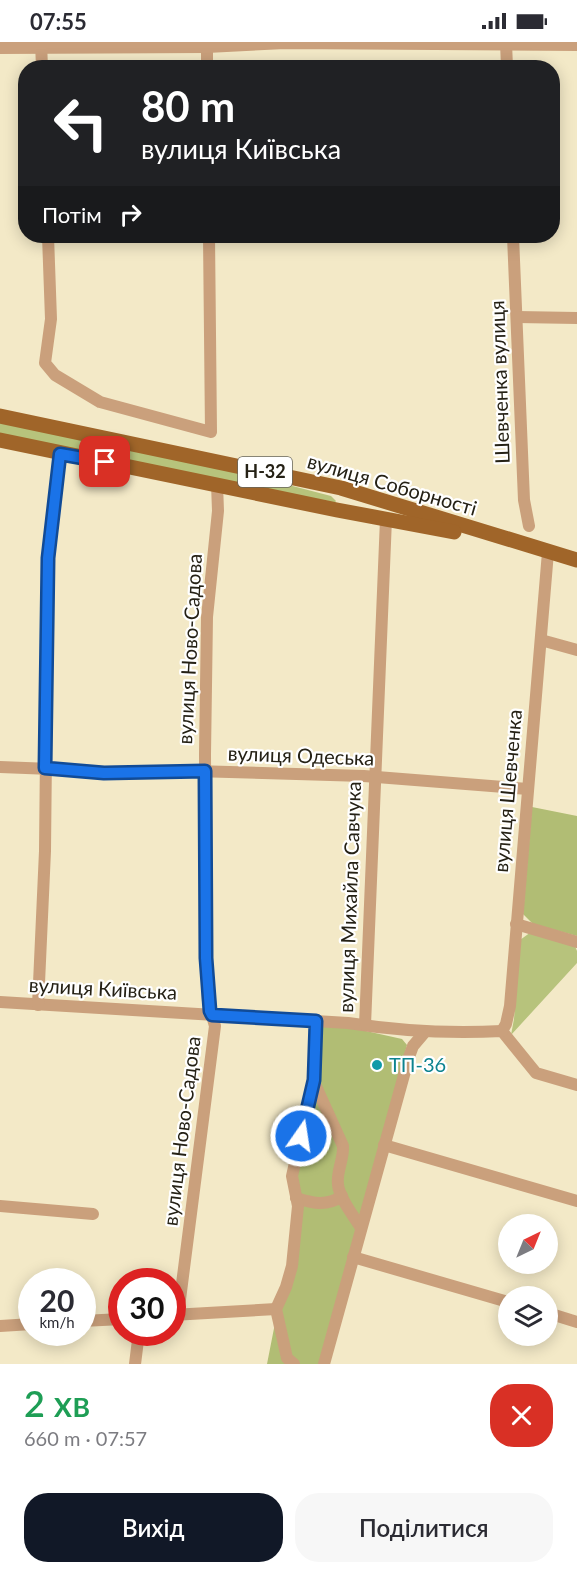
<!DOCTYPE html>
<html lang="uk">
<meta charset="utf-8">
<style>
:root{--surface:#fff;--page:#f7f7f7;--text:#2b2b33;--muted:#7c7c81;--accent:#111827}
body{margin:0;font-family:Lato,sans-serif;background:var(--page);color:var(--text);height:100vh;display:flex;flex-direction:column;font-size:22px;white-space:nowrap}
*{box-sizing:border-box;margin:0}
p{font-size:20px;color:var(--muted)}
.icon{flex:none;width:33px;height:33px;fill:none;stroke:currentColor;stroke-width:2;stroke-linecap:round;stroke-linejoin:round}
.map{position:relative;height:1322px;overflow:hidden}
.drawer{display:flex;flex-direction:column;background:var(--surface);flex:1}
.drawer>*{flex:none}
.hud{position:absolute;left:18px;top:18px;width:542px;height:183px;border-radius:24px;box-shadow:0 3px 15px #0003;background:#202124;color:#fff;overflow:hidden}
.needle{width:39px;rotate:43deg}
.fabs{position:absolute;left:498px;top:1172px;display:grid;gap:12px}
.fabs a{display:grid;place-items:center;width:60px;height:60px;border-radius:50%;background:var(--surface);box-shadow:0 3px 15px #0003;font-size:30px}
.speed{position:absolute;left:18px;top:1226px;display:flex;gap:12px;font-size:30px;font-weight:700;text-align:center}
.speed>*{display:grid;place-content:center;width:78px;height:78px;border-radius:50%;background:var(--surface);box-shadow:0 3px 15px #0003;line-height:1}
.speed small{font-size:15px;font-weight:400}
.speed .limit{border:9px solid #d22;background:#fff;color:#111}
.pin{position:absolute;display:grid;place-items:center;width:51px;height:51px;color:#fff;margin:-26px;border-radius:12px;box-shadow:0 3px 9px #0006}
.me{position:absolute;width:66px;margin:-33px;rotate:13deg;stroke-linejoin:round;filter:drop-shadow(0 0 4px #0008)}
.turn{display:flex;align-items:center;gap:21px;height:126px;padding:0 24px;font-size:27px}
.turn .icon{width:78px;height:78px;stroke-width:2.5}
.turn b{display:block;font-size:42px;line-height:51px}
.then{display:flex;align-items:center;height:57px;padding:0 24px;background:#0003;gap:12px;font-size:22px}
.round{display:grid;place-items:center;flex:none;width:63px;height:63px;border-radius:24px;background:var(--page)}
.headline{display:flex;align-items:center;justify-content:space-between;height:102px;padding:0 24px}
h1{font-size:36px;font-weight:600;line-height:45px;color:#1e9e55}
.action{display:flex;gap:12px;margin-top:auto;padding:12px 24px}
.action a{flex:1;height:69px;border-radius:24px;background:var(--accent);color:#fff;font-size:24px;font-weight:600;line-height:69px;text-align:center}
.action a+a{background:var(--page);color:var(--text)}
.status{display:flex;justify-content:space-between;align-items:center;height:42px;padding:0 30px;background:var(--surface);direction:ltr}
.status svg{height:16px;fill:currentColor}
.map>svg:first-child{display:block}
.green{fill:#b7c37c}
.forest{fill:#b1bd74}
.lines{fill:none;stroke-linecap:round;stroke-linejoin:round}
.minor{stroke:#caa07c;stroke-width:12}
.major{stroke:#a06529;stroke-width:15}
.route-casing{stroke:#114b97;stroke-width:15}
.route{stroke:#1a73e8;stroke-width:10}
.culture-dot{fill:#0f9aa8;stroke:#fff;stroke-width:2}
.labels{text-anchor:middle;stroke-width:4.5;stroke-linejoin:round;paint-order:stroke}
.shield{fill:#fff;stroke:#66645b;stroke-width:1.5}
.shield-label{font-size:18px;font-weight:bold;fill:#252115}
.street-label{font-size:20px;fill:#252115;stroke:#fff}
.culture-label{font-size:20px;fill:#0d838f;stroke:#fff;text-anchor:start}
</style>
<div class="status"><b>07:55</b><svg viewBox="0 0 49 12"><path d="M0 12V9h3v3zM5 12V6h3v6zM10 12V3h3v9zM15 12V0h3v12zM26 1h20v11H26zM47 4h2v5h-2z"/></svg></div>
<div class="map">
<svg width="577" height="1322" viewBox="0 0 577 1322">
<rect width="100%" height="100%" fill="#f3e9c7"/>
<g class="green">
<path d="M0,380l220,45 111,29 5,5 -2,3 -334,-69z"/>
<path d="M531,890l43,12 3,7v12l-66,72 3,-16 6,-79z"/>
</g>
<g class="forest">
<path d="M532,765l45,9v120l-44,-12 -10,-10z"/>
<path d="M321,984l27,1 54,12 5,6 -87,319h-53l10,-51 11,-24 6,-113z"/>
</g>
<g class="lines">
<g class="minor">
<path d="M41,0l1,26"/>
<path d="M207,0v26"/>
<path d="M506,0l1,26"/>
<path d="M0,6l207,-1 78,-4 292,2"/>
<path d="M48,194l3,83 -6,44 10,12 45,27 111,30 -2,-196"/>
<path d="M513,194l11,264 5,26"/>
<path d="M517,275l60,1"/>
<path d="M541,598l36,10"/>
<path d="M0,725l77,3 27,3 90,-2 170,5 164,13"/>
<path d="M516,882l61,18"/>
<path d="M0,960l348,21c52,8 101,11 154,8l34,42 41,12"/>
<path d="M38,963l7,-154 3,-293 12,-104"/>
<path d="M365,983l21,-506"/>
<path d="M502,989l4,-7 4,-18 38,-454"/>
<path d="M314,1040l29,64c1,13 -7,26 -5,39 2,15 16,31 23,43"/>
<path d="M384,1103l193,56"/>
<path d="M296,1156c17,5 30,9 46,-2"/>
<path d="M0,1164l93,8"/>
<path d="M353,1215l155,45"/>
<path d="M548,1271l29,9"/>
<path d="M172,1273l104,-6"/>
<path d="M178,1273l37,-289 -7,-24 -2,-44 -1,-204 2,-137 11,-106 -1,-27"/>
<path d="M82,1279l40,-2"/>
<path d="M0,1284l32,-2"/>
<path d="M135,1322l4,-32"/>
<path d="M294,1322l-7,-6 -11,-49 10,-22 6,-21 6,-60 -6,-30 22,-96 2,-59"/>
<path d="M324,1322l85,-307 4,-11 11,-13"/>
</g>
<g class="major">
<path d="M0,374l341,72 236,72"/>
<path d="M0,398l337,70 117,22"/>
</g>
</g>
<g class="lines">
<defs>
<path id="route" d="M105,420l-45,-8 -12,104 -3,210 59,5 101,-2 1,187 4,53 2,4 104,6 -2,59 -13,56"/>
</defs>
<use href="#route" class="route-casing"/>
<use href="#route" class="route"/>
</g>
<circle class="culture-dot" cx="377" cy="1023" r="6"/>
<g class="labels">
<rect class="shield" x="238" y="415" width="54" height="30" rx="4.5"/>
<g class="shield-label">
<text x="265" y="436">Н-32</text>
</g>
<g class="street-label">
<text transform="translate(500 340) rotate(-92)" y="7">Шевченка вулиця</text>
<text transform="translate(392 443) rotate(16)" y="7">вулиця Соборності</text>
<text transform="translate(190 607) rotate(-87)" y="7">вулиця Ново-Садова</text>
<text transform="translate(301 714) rotate(2)" y="7">вулиця Одеська</text>
<text transform="translate(508 749) rotate(-85)" y="7">вулиця Шевченка</text>
<text transform="translate(350 855) rotate(-88)" y="7">вулиця Михайла Савчука</text>
<text transform="translate(103 947) rotate(3)" y="7">вулиця Київська</text>
<text transform="translate(182 1089) rotate(-83)" y="7">вулиця Ново-Садова</text>
</g>
<g class="culture-label">
<text x="389" y="1030">ТП-36</text>
</g>
</g>
</svg>
<div class="fabs">
<a><svg class="needle" viewBox="-14 -14 28 28"><path d="M0-13l5 13h-10z" fill="#e53935"/><path d="M0 13l5-13h-10z" fill="#7c7c81"/></svg></a>
<a><svg class="icon" aria-label="layers" viewBox="0 0 24 24"><path d="M12 4l9 5-9 5-9-5zM3 14l9 5 9-5"/></svg></a>
</div>
<div class="speed"><div>20<small>km/h</small></div><div class="limit">30</div></div>
<div class="pin" style="left:105px;top:420px;background:#d93025"><svg class="icon" aria-label="arrive" viewBox="0 0 24 24"><path d="M6 21V4h12l-3 4 3 4H6"/></svg></div>
<svg class="me" style="left:301px;top:1094px" viewBox="-20 -20 40 40"><circle r="17" fill="#1a73e8" stroke="#fff" stroke-width="3"/><path d="M0-11L8 9 0 5-8 9z" fill="#fff"/></svg>
<div class="hud">
<div class="turn"><svg class="icon" aria-label="left" viewBox="0 0 24 24"><path d="M17 20v-9H6M10 6l-5 5 5 5"/></svg><div><b>80 m</b>вулиця Київська</div></div>
<div class="then">Потім<svg class="icon" aria-label="right" viewBox="0 0 24 24"><path d="M7 20v-9h11M14 6l5 5-5 5"/></svg></div>
</div>
</div>
<section class="drawer">
<div class="headline"><div><h1>2 хв</h1><p>660 m · 07:57</p></div><a class="round" style="background:#d93025;color:#fff"><svg class="icon" aria-label="close" viewBox="0 0 24 24"><path d="M6 6l12 12M18 6L6 18"/></svg></a></div>
<div class="action"><a>Вихід</a><a>Поділитися</a></div>
</section>
